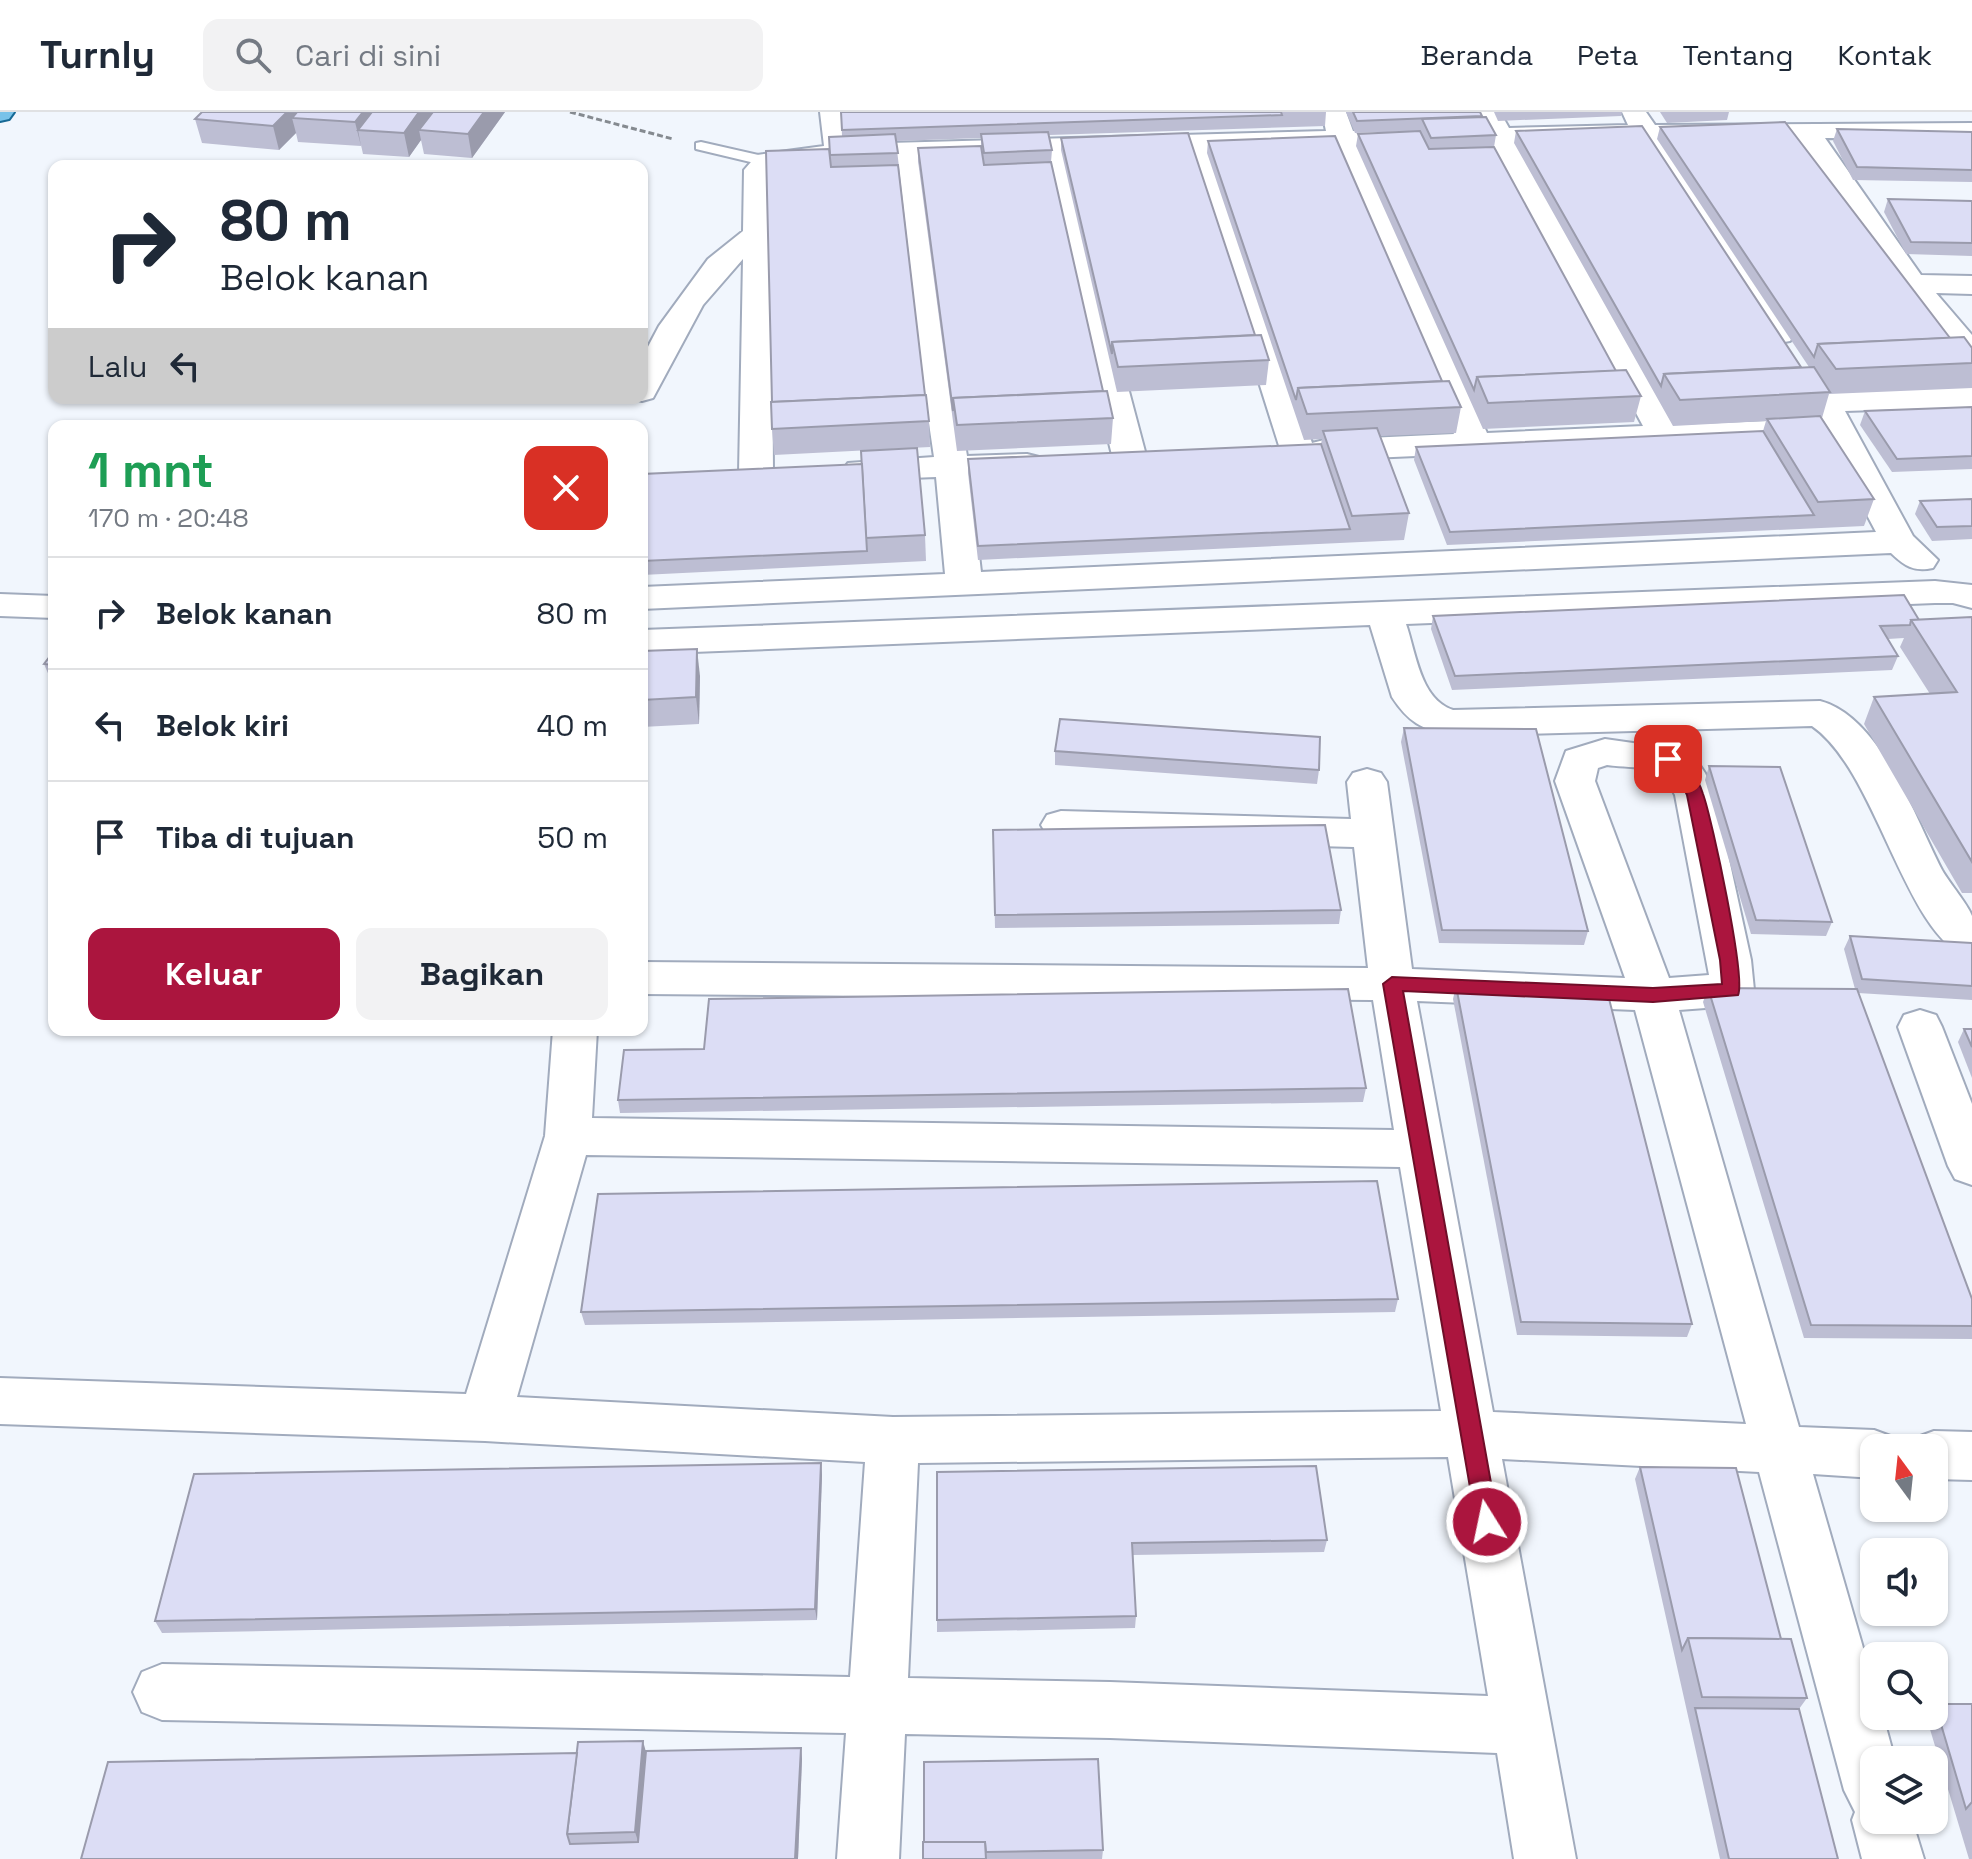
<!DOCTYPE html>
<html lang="id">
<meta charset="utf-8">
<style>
:root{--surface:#fff;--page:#f2f2f3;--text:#1f2937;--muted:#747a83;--line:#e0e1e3;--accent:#ab153e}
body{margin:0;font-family:"Space Grotesk",sans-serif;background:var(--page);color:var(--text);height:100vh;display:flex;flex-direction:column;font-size:30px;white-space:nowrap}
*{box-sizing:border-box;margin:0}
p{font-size:26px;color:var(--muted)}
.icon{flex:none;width:44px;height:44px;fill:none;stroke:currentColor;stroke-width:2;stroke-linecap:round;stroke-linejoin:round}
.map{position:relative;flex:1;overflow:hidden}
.sheet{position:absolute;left:48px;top:308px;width:600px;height:616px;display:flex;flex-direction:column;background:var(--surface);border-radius:16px;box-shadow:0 2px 6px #0004}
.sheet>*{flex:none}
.guide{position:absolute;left:48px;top:48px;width:600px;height:244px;border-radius:16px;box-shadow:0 2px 6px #0004;background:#fff;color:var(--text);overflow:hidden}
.needle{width:52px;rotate:345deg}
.controls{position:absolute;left:1860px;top:1322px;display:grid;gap:16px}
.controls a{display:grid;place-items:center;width:88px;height:88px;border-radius:16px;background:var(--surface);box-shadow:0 2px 6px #0004;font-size:40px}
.pin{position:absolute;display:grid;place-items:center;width:68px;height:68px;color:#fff;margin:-34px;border-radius:16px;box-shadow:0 4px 12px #0006}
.me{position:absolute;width:88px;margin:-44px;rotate:350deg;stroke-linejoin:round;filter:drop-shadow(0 0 6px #0008)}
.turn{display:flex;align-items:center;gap:28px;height:168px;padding:0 40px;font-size:36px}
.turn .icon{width:104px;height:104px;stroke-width:2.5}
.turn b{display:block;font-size:56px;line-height:68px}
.then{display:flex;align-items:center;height:76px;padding:0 40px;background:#0003;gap:16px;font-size:30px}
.round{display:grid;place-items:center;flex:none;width:84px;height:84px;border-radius:16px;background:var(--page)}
.summary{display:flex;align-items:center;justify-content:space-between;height:136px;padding:0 40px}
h1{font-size:48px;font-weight:700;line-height:60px;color:#1e9e55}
.action{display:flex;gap:16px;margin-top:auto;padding:16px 40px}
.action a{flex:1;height:92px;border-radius:16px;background:var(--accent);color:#fff;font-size:32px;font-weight:700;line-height:92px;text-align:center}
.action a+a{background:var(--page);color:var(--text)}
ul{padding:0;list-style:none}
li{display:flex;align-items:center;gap:24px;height:112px;padding:0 40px;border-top:2px solid var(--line)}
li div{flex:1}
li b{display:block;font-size:30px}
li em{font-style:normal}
header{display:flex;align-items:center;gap:48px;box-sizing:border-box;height:112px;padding:0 40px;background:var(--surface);border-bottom:2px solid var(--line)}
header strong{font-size:38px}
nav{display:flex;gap:44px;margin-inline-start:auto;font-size:28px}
.search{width:560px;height:72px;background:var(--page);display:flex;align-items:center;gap:20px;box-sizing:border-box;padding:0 28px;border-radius:16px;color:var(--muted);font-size:30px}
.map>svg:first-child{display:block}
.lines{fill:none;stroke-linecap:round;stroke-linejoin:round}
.lane-casing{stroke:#a1abbd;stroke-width:4}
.street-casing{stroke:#a1abbd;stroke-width:4}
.primary-casing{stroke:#176995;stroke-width:4}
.path{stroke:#858a90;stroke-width:3;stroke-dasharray:6 3;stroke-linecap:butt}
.lane{fill:#fff;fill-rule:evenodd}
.street{fill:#fff;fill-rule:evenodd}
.primary{fill:#78c2e9;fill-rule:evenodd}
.wall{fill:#bdbed3}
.shaded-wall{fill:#9a9bac}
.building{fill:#dcddf5;stroke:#9a9bac;stroke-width:2}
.route{fill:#ab153e;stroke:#6f0e28;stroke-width:2}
</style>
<header>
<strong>Turnly</strong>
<div class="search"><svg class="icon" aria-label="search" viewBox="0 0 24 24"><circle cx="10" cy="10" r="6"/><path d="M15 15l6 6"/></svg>Cari di sini</div>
<nav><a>Beranda</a><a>Peta</a><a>Tentang</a><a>Kontak</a></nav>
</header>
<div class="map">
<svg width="1972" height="1747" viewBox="0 0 1972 1747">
<rect width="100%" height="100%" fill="#f1f6fd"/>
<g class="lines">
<defs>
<path id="lane" d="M701,30l71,16 3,3 -8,5 -71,-17v-6z"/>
<g id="street">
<path d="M820,0h26l5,32 475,-13 -4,-19h24l7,19 129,-3 -6,-16h24l9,16 119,-3 -6,-13h24l9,13 317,-2v16l-147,-1 96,137 51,1v18l-36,-1 36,42v29l-11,-2 -60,-72 -104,-152 -132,3 130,193 -5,7 -11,2 -11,-2 -130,-200 -120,3 157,281 141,-6 -9,-17 4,-7 12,-3 149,-5v20l-127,4 68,125 25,24 -5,8c-20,4 -28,-2 -42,-15l-1249,56v-22l303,-13 -9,-97 -76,3 -12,-3 -5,-7 5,-7 86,-6 -44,-297 -51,1 -68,10 2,302 -5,7 -12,3 -12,-3 -5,-7 4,-214 -40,46 -50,93 -11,3 -11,-3h11v-40l17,-32 49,-67 35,-28 1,-61 13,-15 67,-9zM1491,32l152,282 -156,7 -129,-286zM1331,36l123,286 -130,6 -12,3 -99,-293zM1186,39l95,301 5,7c16,4 24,-2 38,1l502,-22 50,94 -895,40 -11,-96 69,-5 5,-7 -5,-7 -12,-3 -60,2 -49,-297 120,-4 75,304 5,7 12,3 12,-3 5,-7 -81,-305z"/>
<path d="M1935,469l37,4v23l-19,-5h-18l-529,21c10,29 14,75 47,86l367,-9c61,16 95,117 122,169 8,14 25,33 30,46 0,11 0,32 0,43 -67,-19 -94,-188 -160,-233l-362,10c-29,-8 -41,-13 -58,-39l-22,-72 -728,29v-24z"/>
<path d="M0,482l54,2v22l-54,-2z"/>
<path d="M1605,627l77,11 17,14 6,9 10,22 36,165 3,30 -6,11 -16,5 -53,4 120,417 75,3 19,7 5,11h-24v30l-61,-4 61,212v30h9l12,44h-21v60h38l12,39h-62l-10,-39 3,-8 -11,-22 -85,-318 -257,-13 74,400h-62l-17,-106 -387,-15 -205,-4 -6,125h-62l9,-126 -684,-13 -20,-8 -9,-20 9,-20 20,-8 688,13 15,-215 -380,-21 -485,-17v-46l466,16 79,-258 8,-106h44l-5,88 802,12 -21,-130 -731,-6v-32l726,6 -14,-121 -293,-8 -14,-4 -6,-10 6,-10 14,-4 290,8 -4,-37 6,-9 14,-4 14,4 6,9 25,187 213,9 -70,-197 11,-30zM1607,653c31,4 54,-2 68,30l34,180 -40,3 -74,-197 3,-13zM1417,889l218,9 111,414 -253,-12zM586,1043l814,12 41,244 -548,6 -376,-20zM1448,1345l40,239 -378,-14 -202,-4 10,-215z"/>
<path d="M1920,898l16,5 6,12 30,77v81l-17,-6 -7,-13 -50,-139 6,-12z"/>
<path d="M1934,1319l38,1v48l-38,-1v-31h-23l4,-10z"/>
</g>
<path id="primary" d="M0,0h14l-5,7 -9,2z"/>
</defs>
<use href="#lane" class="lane-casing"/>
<use href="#street" class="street-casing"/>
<use href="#primary" class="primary-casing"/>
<path class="path" d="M570,0l103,27"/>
<use href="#lane" class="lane"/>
<use href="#street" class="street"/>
<use href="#primary" class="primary"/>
</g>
<g class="wall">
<path d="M202,0h303l-33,46 -48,-4 -3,-14 -12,17 -46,-3 -2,-9v1l-63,-4 -2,-9 -17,17 -77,-7 -7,-24z"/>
<path d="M841,0h485l-1,14 -276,9 3,15 -1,12 52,229 10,27 -2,26 -154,7 -39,-290v-13l63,-2v-8l-85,3 29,254 4,26 1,26 -156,8 -2,-26v-27l57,-253 13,-13z"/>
<path d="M1346,0h134l2,5 14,18 -2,12 122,224 25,25 -7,26 -151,7 -127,-283 2,-12 62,-3 -65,2z"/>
<path d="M1494,0h128l-1,4 -123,5z"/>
<path d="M1660,0h69l-2,8 -60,3z"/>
<path d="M1660,15l290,211 22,10v40l-143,6 -7,24 52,81 -10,27 -417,19 -33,-85 2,-13 347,-16 3,-10 -93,5 -159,-283 2,-12 285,236h8l-152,-228z"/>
<path d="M1837,17l135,3v50l-119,-2 -20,-39z"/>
<path d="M1061,26l194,197 14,25 -3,25 -149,7 -56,-242z"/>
<path d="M1208,29l234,240 19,26 -5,26 -76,3 29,77 -5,27 -426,20 -10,-87v-14l353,-15 1,-5 -18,1 -97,-287z"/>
<path d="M1888,87l84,2v55l-66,-2 -22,-42z"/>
<path d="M1972,295v62l-80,3 -32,-47 5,-14z"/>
<path d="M642,362l283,61 1,26 -284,14z"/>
<path d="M1972,387v40l-40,2 -17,-27 5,-13z"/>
<path d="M1433,504l486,4 53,-3v276h-10l-98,-169 10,-27 56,-3 -30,-47 4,-9 -16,1 10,17 -6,14 -440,20 -21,-61z"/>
<path d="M54,539v27h-4l-6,-14z"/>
<path d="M642,539l58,25 -1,48 -57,3z"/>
<path d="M1404,616l184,203 -4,14 -145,-2 -38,-201z"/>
<path d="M1055,639l264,19 -2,14 -262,-19z"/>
<path d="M1709,654l123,156 -6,14 -75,-2 -46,-154z"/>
<path d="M993,718l348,80 -2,14 -344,4z"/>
<path d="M1850,824l122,7v57l-114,-7 114,306v40l-168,-1 -101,-336 5,-14 147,1 -11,-40z"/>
<path d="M1456,874l236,338 -5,13 -170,-2 -64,-336z"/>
<path d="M1964,917h8v49l-14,-36z"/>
<path d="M704,937l662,39 -3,14 -743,11 -2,-13z"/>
<path d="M1398,1187l-3,13 -810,13 -4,-13z"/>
<path d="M821,1351l1,12 -5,145 -655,13 -7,-12z"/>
<path d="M1640,1355l141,172 26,59 -8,11 39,150h-118l-85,-380z"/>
<path d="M937,1360l390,68 -3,12 -191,3 3,61 -1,12 -198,4z"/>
<path d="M1935,1592h37v155h-3l-43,-143h8z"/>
<path d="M801,1636l1,11 -4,100h-717l496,-106z"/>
<path d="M923,1730l180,8 -1,9h-179z"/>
</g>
<g class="shaded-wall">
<path d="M287,0h27l-22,6 4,15 -17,17 -6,-24z"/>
<path d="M363,0h21l-26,18 3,16 -6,-24z"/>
<path d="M419,0h22l-22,18 2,10 -12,17 -5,-24z"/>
<path d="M484,0h21l-33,46 -4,-24z"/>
<path d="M697,537l3,27 -1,48 -3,-27z"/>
<path d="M821,1351l1,12 -5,145 -2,-11z"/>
<path d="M643,1629l6,22 -7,90 -7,-21z"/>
<path d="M801,1636l1,11 -4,100h-3z"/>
</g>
<g class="building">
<path d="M202,0h85l-14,14 -78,-7z"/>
<path d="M297,0h66l-8,10 -63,-4z"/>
<path d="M372,0h47l-15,21 -46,-3z"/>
<path d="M433,0h51l-16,22 -49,-4z"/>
<path d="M841,0h440l1,3 -440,15z"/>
<path d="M1353,0h127l2,4 -125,5z"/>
<path d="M1486,5l10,18 -65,3 -9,-19z"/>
<path d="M1785,10l165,216 -132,6 -4,13 -154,-230z"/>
<path d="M1642,14l159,241 -137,7 -3,12 -145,-255z"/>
<path d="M1837,17l135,3v38l-115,-3z"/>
<path d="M1420,19l9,18 65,-2 122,224 -139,6 -3,13 -116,-256z"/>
<path d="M1048,20l4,18 -68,3 -3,-19z"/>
<path d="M1188,21l67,202 -143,7v12l-51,-216z"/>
<path d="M895,22l3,19 -68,2 -1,-18z"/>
<path d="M1335,24l107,245 -144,7 -2,12 -88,-259z"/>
<path d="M981,34l3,19 67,-3 52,229 -150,7v13l-35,-263z"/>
<path d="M829,37l2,18 67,-2 27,230 -153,7 -6,-251z"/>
<path d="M1888,87l84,2v42l-61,-1z"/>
<path d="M1261,223l8,25 -151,7 -6,-25z"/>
<path d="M1964,225l8,11v15l-136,6 -18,-25z"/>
<path d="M1814,255l16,25 -150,8 -16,-26z"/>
<path d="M1626,258l15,26 -153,7 -11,-26z"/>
<path d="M1449,269l12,26 -154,7 -9,-26z"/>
<path d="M1107,279l6,27 -156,7 -4,-27z"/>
<path d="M926,283l3,26 -157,8 -1,-27z"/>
<path d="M1972,295v49l-75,3 -32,-48z"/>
<path d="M1820,304l54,83 -56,3 -51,-83z"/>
<path d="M1377,316l32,85 -57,3 -29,-85z"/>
<path d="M1763,319l51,84 -364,17 -34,-85z"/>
<path d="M1321,332l29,85 -372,17 -10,-87z"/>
<path d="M917,336l8,87 -59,3 -5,-87z"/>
<path d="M862,352l5,87 -225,10v-87z"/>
<path d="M1972,387v27l-35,1 -17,-26z"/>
<path d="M1904,483l15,25h-8l-1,5 -30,1 18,30 -443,20 -22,-60z"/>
<path d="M1972,505v245l-98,-165 83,-5 -46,-72z"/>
<path d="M697,537l-1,48 -54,3v-49z"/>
<path d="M54,539v14l-10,-1z"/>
<path d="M1060,607l260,18 -1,33 -264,-19z"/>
<path d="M1404,616l132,1 52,202 -146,-1z"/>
<path d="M1709,654l71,1 52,155 -76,-2z"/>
<path d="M1325,713l16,85 -346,5 -2,-85z"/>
<path d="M1850,824l122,7v43l-110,-7z"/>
<path d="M1456,874l150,1 86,337 -171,-2z"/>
<path d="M1708,876l149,1 115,310v27l-161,-1z"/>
<path d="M1348,877l18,99 -748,12 6,-50 80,-1 5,-50z"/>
<path d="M1964,917h8v18z"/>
<path d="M1377,1069l21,118 -817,13 17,-118z"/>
<path d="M821,1351l-6,146 -660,12 39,-147z"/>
<path d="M1316,1354l11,74 -195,3 4,73 -199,4v-148z"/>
<path d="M1640,1355l96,1 45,171 -93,-1 -6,12z"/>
<path d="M1688,1526l103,1 16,59 -105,-1z"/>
<path d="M1935,1592h37v98l-6,7z"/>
<path d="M1695,1596l104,1 39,150h-109z"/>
<path d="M643,1629l-8,91 -68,2 11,-92z"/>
<path d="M801,1636l-6,111h-714l27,-97 469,-9 -10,81 3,10 68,-2 8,-91z"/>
<path d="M1098,1647l5,91 -117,2 -1,-10h-61v-80z"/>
<path d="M923,1730h62l1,17h-63z"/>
</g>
<path class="route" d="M1668,642c18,5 30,24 35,40 9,25 43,184 35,201l-85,7 -250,-11 95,531 -3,7 -8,3 -8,-3 -3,-7 -93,-538 9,-7 261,11 69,-4 -2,-24 -33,-165 -9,-19 -18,-17z"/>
</svg>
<div class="controls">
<a><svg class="needle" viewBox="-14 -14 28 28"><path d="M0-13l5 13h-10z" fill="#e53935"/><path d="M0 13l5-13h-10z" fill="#747a83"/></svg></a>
<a><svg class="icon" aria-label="sound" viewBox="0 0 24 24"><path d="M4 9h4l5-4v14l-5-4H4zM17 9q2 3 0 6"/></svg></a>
<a><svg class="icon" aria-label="search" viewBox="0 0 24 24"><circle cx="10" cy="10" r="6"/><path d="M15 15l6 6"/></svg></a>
<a><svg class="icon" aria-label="layers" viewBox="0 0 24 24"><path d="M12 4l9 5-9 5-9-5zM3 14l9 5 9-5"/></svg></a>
</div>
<div class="pin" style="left:1668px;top:647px;background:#d93025"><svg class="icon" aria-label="arrive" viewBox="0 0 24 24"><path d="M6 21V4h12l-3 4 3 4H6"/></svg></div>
<svg class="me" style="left:1487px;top:1410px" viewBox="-20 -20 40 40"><circle r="17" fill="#ab153e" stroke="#fff" stroke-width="3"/><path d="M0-11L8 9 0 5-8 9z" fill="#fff"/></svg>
<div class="guide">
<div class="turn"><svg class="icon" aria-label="right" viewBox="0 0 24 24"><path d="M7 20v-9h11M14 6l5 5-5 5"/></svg><div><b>80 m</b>Belok kanan</div></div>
<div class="then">Lalu<svg class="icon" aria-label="left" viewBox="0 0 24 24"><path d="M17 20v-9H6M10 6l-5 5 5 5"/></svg></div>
</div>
<section class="sheet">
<div class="summary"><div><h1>1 mnt</h1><p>170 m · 20:48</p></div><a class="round" style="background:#d93025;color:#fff"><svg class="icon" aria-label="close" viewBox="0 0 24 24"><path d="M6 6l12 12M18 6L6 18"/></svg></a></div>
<ul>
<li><svg class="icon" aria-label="right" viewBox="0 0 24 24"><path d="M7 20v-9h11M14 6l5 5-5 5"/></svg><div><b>Belok kanan</b></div><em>80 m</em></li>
<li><svg class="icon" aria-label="left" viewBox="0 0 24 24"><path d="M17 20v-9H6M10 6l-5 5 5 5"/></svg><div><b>Belok kiri</b></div><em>40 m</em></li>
<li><svg class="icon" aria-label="arrive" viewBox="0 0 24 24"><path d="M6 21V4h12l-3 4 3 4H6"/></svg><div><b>Tiba di tujuan</b></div><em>50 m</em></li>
</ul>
<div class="action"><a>Keluar</a><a>Bagikan</a></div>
</section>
</div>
